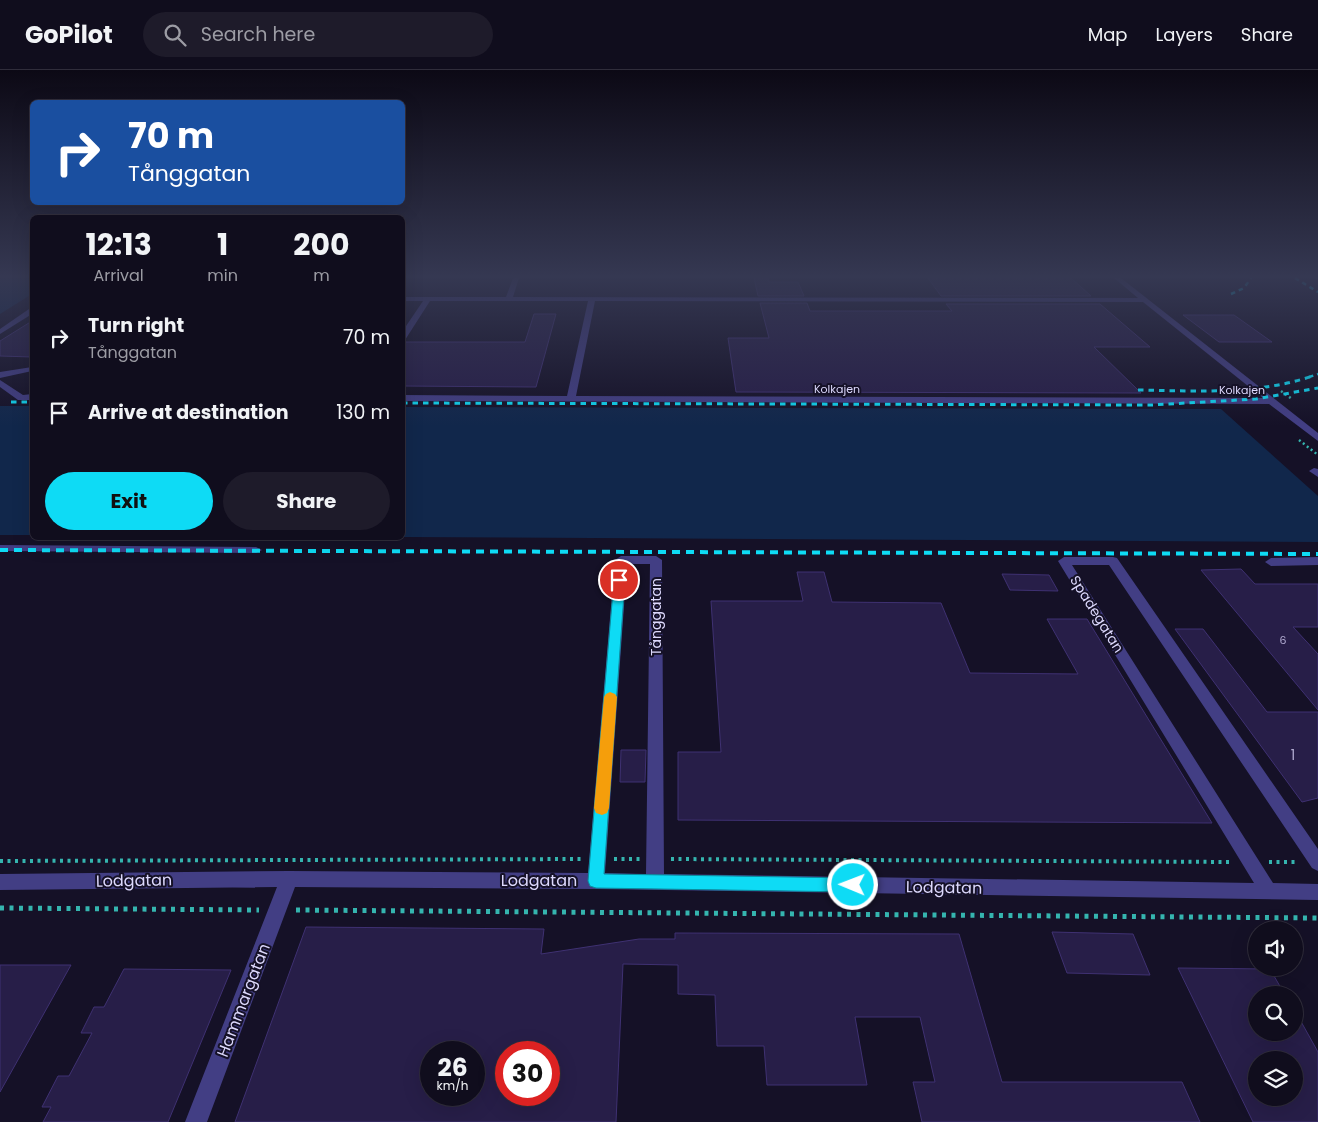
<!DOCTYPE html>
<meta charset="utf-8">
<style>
:root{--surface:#100d1d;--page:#1e1b2a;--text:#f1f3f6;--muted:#9c9ca4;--line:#302d3b;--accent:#0edbf5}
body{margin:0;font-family:Poppins,sans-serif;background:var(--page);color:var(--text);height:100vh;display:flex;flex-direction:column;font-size:19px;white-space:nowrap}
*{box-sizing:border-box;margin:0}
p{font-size:16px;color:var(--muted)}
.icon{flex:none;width:28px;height:28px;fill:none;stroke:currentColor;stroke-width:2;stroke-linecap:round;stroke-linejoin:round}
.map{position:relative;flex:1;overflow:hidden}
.side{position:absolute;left:30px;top:145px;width:375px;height:325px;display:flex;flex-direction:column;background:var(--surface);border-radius:8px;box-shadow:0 5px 20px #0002,0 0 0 1px var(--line)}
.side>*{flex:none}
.top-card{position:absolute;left:30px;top:30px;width:375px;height:105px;border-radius:8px;box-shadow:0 5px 20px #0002,0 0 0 1px var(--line);background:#1a4fa0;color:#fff;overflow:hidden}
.buttons{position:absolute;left:1248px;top:851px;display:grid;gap:10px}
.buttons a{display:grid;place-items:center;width:55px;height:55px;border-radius:50%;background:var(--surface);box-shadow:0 5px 20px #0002,0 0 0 1px var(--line);font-size:25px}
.speed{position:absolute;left:420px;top:971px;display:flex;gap:10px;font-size:25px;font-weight:700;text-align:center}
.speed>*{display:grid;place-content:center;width:65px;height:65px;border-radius:50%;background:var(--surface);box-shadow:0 5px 20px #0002,0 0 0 1px var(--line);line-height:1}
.speed small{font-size:12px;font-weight:400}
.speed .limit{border:8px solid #d22;background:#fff;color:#111}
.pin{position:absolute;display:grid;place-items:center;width:42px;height:42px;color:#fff;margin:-21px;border:2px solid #fff;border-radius:50%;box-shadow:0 1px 5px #0007}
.me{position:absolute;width:55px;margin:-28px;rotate:271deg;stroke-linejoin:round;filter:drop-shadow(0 0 4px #0008)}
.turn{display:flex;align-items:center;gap:18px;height:105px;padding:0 15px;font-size:22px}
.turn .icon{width:65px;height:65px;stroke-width:2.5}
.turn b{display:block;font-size:35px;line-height:42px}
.eta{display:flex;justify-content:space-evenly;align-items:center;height:85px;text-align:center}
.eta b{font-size:30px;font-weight:700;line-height:35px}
.cta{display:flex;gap:10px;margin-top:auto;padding:10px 15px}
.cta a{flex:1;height:58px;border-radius:30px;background:var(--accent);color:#111;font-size:20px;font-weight:700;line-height:58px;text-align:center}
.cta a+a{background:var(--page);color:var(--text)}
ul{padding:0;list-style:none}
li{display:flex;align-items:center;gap:15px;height:75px;padding:0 15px}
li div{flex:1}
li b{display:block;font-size:19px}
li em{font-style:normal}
header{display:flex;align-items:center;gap:30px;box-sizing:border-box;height:70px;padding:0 25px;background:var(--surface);border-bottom:1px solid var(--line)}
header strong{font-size:24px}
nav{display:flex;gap:28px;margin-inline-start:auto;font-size:18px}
.search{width:350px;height:45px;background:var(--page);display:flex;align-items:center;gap:12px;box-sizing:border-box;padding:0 18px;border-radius:28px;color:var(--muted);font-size:19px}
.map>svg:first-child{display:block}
.water{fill:#11274b}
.building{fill:#271e48;stroke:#3f3172;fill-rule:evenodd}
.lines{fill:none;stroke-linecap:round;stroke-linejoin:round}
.path-far3{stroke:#35b5af;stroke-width:2;stroke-dasharray:1 2.5;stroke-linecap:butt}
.path-far2{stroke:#35b5af;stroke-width:2.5;stroke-dasharray:2 3;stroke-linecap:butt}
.path-far1{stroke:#35b5af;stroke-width:4;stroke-dasharray:3 4.5;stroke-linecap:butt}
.path{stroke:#35b5af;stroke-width:5;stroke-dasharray:4 5.5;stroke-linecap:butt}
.minor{fill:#423e84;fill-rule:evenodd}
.rail-far2{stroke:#0edbf5;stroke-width:2.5;stroke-dasharray:4.5 4;stroke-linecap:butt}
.rail-far1{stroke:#0edbf5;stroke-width:3;stroke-dasharray:5.5 5;stroke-linecap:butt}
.rail{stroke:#0edbf5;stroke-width:4;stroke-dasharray:8 6;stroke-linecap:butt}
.route{fill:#0edbf5;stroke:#098e9f}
.slow{fill:#f59e0b}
.labels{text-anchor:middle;stroke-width:4;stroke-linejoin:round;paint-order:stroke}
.far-street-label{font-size:11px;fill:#ddd9fd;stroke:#151127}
.number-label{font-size:11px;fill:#b0aad0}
.street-label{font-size:14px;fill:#ddd9fd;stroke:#151127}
.near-number-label{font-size:14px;fill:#b0aad0}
.near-street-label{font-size:16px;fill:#ddd9fd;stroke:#151127}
</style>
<header>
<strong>GoPilot</strong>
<div class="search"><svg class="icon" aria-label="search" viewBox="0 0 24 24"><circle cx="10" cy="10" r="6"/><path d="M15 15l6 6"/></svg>Search here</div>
<nav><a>Map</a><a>Layers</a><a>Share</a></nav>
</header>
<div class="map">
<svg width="1318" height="1052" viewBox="0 0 1318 1052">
<rect width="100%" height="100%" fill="#151127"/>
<g class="water">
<path d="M0,208h32v16l-32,20z"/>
<rect x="0" y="336" width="32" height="129"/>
<path d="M403,337l818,2 97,87v46l-915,-5z"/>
</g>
<g class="building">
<path d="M754,208h14l1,4h29l6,14h-46z"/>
<path d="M928,208h143l20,18h-150z"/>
<path d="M760,233h47l3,8h142l-6,-7h154l50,43h-56l47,46 -405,-1 -8,-54h41z"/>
<path d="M534,244h22l-20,73 -134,-1v-38l4,-6h119z"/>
<path d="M1183,245h51l38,27h-53z"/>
<path d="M32,251v36l-32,-1v-15z"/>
<path d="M1241,499l14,15h63v43h-25l25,27v56l-117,-140z"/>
<path d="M797,502h27l8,30 109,1 29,70 108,1 -31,-55h40l125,204 -534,-3v-68h43l-10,-151h92z"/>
<path d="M1002,504l47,1 9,16 -48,-1z"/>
<path d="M1175,559h28l64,83h51v86l-16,4z"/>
<path d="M621,680h25l-1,32h-25z"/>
<path d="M306,857l238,2 -3,25 98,-15h36v-6l284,1 43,148h180l18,40h-278l-9,-40h22l-15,-65h-65l12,68h-100l-3,-39h-47l-2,-51 -37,-1v-29l-55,-1 -7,158h-381zM431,982h43v43h-43zM506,982h43v43h-43z"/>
<path d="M1052,862l81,2 17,41 -83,-2z"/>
<path d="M0,895h71l-71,127z"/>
<path d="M1178,898l92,1 15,26h-29v37h38v-23l24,43v70h-65zM1256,990h38v38h-38z"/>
<path d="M124,899l107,1 -63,152h-125l8,-15h-9l16,-31h11l23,-43h-11l13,-26h10z"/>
</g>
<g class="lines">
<path class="path-far3" d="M1316,208l2,1"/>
<g class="path-far2">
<path d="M1281,321l11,8"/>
<path d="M1299,370l19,15"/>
</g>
<g class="path-far1">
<path d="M614,789h26"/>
<path d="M671,789l561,3"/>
<path d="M0,791l582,-2"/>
<path d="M1269,792h28"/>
</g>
<g class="path">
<path d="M0,838l259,2"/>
<path d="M296,840l1022,8"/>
</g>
<g class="minor">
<path d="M513,208h6l-6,19 625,1 -24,-20h7l197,155v8l-49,-37 -867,-3v-6l165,1 21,-95h-158l-25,39h-3v-8l21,-31h-21v-4h104zM595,231l548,1 120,96 -687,-2z"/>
<path d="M29,239h3v5l-32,20v-5z"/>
<path d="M32,297v4l-32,7v-6z"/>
<path d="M0,310l23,15 9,-1v6h-14l-18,-13z"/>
<path d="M1314,398l4,1v8l-9,-6z"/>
<path d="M0,475l256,2 6,3 -6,3 -256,-2z"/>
<path d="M621,486h35l6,4 2,314 590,9 -196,-322 6,-4h49l4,1 201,291v22l-6,-3 -203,-303h-37l201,318 45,1v16l-722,-11 -301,-2 -88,235h-22l92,-235 -277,3v-16l289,-3 299,2 27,-313zM627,494h23l-4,310 -41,-1z"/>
<path d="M1318,487v8l-47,1 -6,-4 6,-4z"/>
</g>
<g class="rail-far2">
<path d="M1295,208l23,14"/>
<path d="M1231,224l13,-6 7,-10"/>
<path d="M1309,307l9,-3"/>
</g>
<g class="rail-far1">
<path d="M1138,320c59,1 118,5 175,-14"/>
<path d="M11,332h21"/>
<path d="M402,333l749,2 105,-6 62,-11"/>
</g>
<path class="rail" d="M0,480l1318,4"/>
</g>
<linearGradient id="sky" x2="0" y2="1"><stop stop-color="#0c0915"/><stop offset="0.58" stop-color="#353852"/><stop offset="1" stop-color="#353852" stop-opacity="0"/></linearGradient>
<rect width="1318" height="356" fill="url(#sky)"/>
<path class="route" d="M619,506l6,4 -21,294 249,4 6,2 2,5 -2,5 -6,2 -257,-4 -6,-2 -2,-5 26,-301z"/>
<path class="slow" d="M610,622l5,2 2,3 -8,111 -2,5 -5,2 -6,-2 -2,-5 10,-111 2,-3z"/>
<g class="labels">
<g class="far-street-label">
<text x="837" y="323">Kolkajen</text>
<text x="1242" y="324">Kolkajen</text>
</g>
<g class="number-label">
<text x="1283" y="574">6</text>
</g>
<g class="street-label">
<text transform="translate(1097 544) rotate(58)" y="5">Spadegatan</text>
<text transform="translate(656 547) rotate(-90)" y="5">Tånggatan</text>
</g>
<g class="near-number-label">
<text x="1293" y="690">1</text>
</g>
<g class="near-street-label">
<text transform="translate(134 810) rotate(-1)" y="6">Lodgatan</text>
<text x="539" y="816">Lodgatan</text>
<text transform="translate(944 817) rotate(1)" y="6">Lodgatan</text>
<text transform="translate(243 930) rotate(-69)" y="6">Hammargatan</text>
</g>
</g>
</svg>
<div class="buttons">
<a><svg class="icon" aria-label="sound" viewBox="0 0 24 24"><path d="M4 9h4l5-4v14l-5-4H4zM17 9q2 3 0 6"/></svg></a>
<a><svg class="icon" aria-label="search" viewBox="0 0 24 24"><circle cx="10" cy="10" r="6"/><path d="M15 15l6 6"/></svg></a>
<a><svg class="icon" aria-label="layers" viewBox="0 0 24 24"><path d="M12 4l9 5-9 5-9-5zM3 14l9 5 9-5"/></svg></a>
</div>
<div class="speed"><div>26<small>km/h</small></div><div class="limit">30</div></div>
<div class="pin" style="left:619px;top:510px;background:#d93025"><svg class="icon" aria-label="arrive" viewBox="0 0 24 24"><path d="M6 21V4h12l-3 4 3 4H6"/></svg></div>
<svg class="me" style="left:853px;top:815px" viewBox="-20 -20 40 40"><circle r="17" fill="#0edbf5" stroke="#fff" stroke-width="3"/><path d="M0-11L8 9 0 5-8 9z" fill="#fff"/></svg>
<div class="top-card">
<div class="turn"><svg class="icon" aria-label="right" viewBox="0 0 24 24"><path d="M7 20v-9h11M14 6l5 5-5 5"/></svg><div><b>70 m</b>Tånggatan</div></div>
</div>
<section class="side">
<div class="eta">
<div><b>12:13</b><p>Arrival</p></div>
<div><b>1</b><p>min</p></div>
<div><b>200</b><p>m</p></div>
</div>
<ul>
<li><svg class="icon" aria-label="right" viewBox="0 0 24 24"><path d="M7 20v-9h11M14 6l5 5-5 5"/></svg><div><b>Turn right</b><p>Tånggatan</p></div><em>70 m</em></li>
<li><svg class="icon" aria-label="arrive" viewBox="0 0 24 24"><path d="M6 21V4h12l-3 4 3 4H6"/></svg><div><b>Arrive at destination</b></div><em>130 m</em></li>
</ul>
<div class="cta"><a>Exit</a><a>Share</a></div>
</section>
</div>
